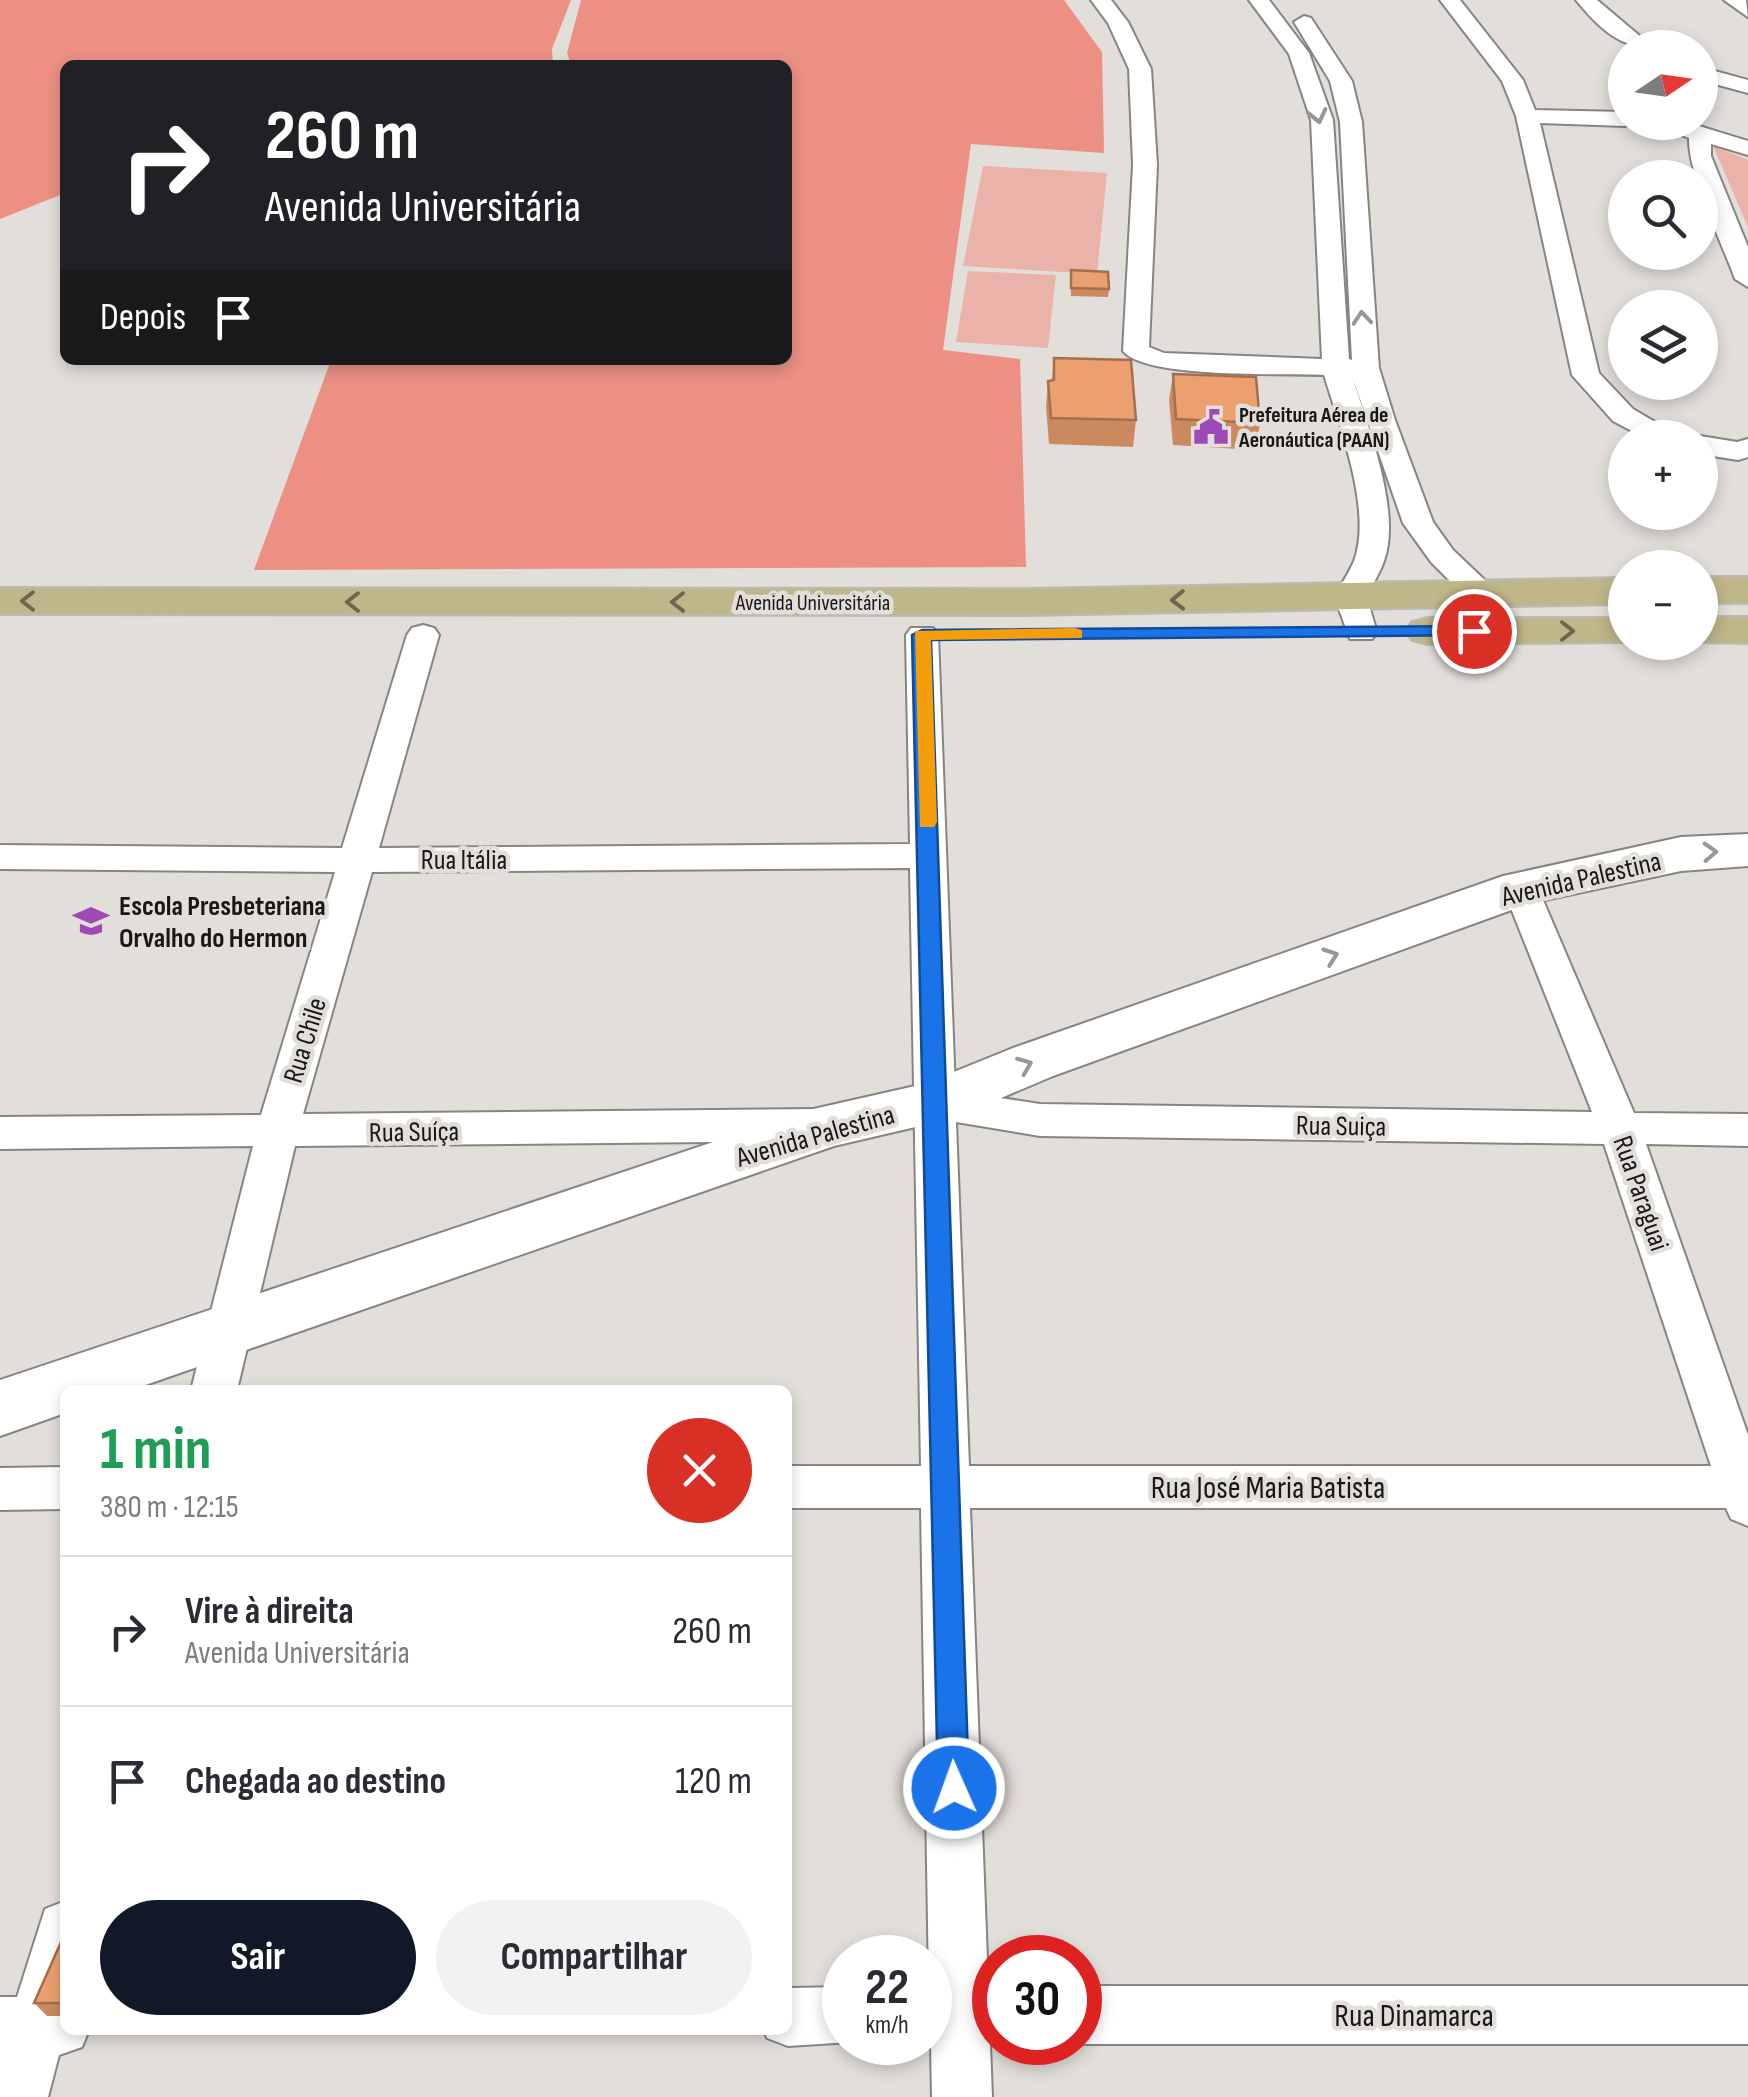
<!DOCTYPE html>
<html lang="pt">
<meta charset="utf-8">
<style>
:root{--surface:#fff;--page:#f2f2f3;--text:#2b2b33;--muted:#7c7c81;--line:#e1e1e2;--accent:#111827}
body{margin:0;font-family:"Sofia Sans Condensed",sans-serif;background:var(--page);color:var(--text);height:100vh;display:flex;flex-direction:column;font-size:38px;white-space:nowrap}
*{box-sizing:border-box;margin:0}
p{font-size:32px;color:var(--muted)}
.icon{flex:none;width:55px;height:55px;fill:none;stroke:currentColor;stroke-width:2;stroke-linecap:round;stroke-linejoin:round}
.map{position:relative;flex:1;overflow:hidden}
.side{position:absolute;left:60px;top:1385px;width:732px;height:650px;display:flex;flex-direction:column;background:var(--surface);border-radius:15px;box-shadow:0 5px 15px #0003}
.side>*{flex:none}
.hud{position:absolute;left:60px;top:60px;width:732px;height:305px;border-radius:15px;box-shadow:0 5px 15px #0003;background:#202124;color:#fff;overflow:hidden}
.needle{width:65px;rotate:77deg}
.controls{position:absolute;left:1608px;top:30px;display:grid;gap:20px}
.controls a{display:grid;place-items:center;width:110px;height:110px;border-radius:50%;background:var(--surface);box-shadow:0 5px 15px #0003;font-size:50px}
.speed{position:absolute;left:822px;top:1935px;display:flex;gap:20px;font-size:50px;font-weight:700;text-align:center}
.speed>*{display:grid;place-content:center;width:130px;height:130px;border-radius:50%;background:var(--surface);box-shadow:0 5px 15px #0003;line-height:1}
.speed small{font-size:25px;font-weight:400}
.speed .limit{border:15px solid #d22;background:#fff;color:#111}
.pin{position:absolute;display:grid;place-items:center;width:85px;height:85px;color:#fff;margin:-42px;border:5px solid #fff;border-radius:50%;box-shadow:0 2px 10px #0007}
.me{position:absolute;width:110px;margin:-55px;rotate:358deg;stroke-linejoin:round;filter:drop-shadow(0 0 8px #0008)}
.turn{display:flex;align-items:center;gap:35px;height:210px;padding:0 40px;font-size:45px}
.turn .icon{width:130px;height:130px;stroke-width:2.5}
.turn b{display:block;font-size:70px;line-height:85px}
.then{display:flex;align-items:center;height:95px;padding:0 40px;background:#0003;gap:20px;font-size:38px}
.round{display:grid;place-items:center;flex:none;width:105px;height:105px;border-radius:52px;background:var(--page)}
.head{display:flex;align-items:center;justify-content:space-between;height:170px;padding:0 40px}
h1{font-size:60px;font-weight:700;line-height:75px;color:#1e9e55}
.primary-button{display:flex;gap:20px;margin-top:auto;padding:20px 40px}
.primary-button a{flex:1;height:115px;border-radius:60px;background:var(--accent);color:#fff;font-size:40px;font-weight:700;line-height:115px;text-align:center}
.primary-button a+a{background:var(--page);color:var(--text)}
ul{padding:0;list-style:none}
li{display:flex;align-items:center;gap:30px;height:150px;padding:0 40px;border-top:2px solid var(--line)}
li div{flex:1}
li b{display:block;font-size:38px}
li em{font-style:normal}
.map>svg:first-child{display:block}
.green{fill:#ebb2a9}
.forest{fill:#eb9083}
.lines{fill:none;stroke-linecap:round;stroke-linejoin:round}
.street-casing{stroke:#888480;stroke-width:4}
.secondary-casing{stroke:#888480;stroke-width:4}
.primary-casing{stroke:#babab9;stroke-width:4}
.street{fill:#fff;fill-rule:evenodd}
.secondary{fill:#fff;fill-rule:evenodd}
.primary{fill:#bfb789;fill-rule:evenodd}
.wall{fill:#cb895f}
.building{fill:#ec9f6f;stroke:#a56f4e;stroke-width:2.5}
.oneway{stroke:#989796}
.oneway2{stroke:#6c6850}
.route{fill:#1a73e8;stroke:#114b97;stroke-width:2.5}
.slow{fill:#f59e0b}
.labels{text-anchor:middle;stroke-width:9;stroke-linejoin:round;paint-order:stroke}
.far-poi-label{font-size:22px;font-weight:bold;fill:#191816;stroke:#e2ded9;text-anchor:start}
.far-street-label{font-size:22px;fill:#191816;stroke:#e2ded9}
.street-label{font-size:28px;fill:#191816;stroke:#e2ded9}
.poi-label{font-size:28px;font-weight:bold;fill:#191816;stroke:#e2ded9;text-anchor:start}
.near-street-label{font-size:32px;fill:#191816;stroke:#e2ded9}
</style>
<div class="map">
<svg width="1748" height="2097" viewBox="0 0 1748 2097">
<rect width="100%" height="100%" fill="#e2ded9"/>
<g class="green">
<path d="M1713,146l35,14v67z"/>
<path d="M983,166l124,7 -10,101 -134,-8z"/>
<path d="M968,271l88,4 -8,73 -92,-6z"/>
</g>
<g class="forest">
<path d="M0,0h571l-19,49 1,16h-488v128l-65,26z"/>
<path d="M581,0h483l38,52 2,101 -133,-9 -28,206 77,9 6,208 -772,3 77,-210h457v-295h-217l-4,-12z"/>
</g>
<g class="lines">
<defs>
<g id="street">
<path d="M1091,0h20l17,22 23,47 6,96 -8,182 15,6 158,6 -11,-239 -22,-66 -40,-54h20l40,53 24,67 16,239 3,1 -12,-238 -10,-41 -36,-59 10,-6 7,2 41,63 10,41 17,246 16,52 38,102 20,28 38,36 5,7 -5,7h-22l-38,-38 -28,-39 -51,-147c15,48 50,135 32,185 -4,12 -12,24 -18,35l11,36 -5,7h-22l-16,-43c7,-11 15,-23 20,-35 19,-50 -15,-137 -30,-186 -40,-2 -179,4 -201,-24l10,-186 -4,-96 -21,-46z"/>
<path d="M1440,0h20l63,80 12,30 90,2v10h9l-9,4 -85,-3 59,250 34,36 49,29h-37l-32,-17 -41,-46 -56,-259 -14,-35z"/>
<path d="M1576,0h21l57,48c-35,0 -56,-21 -78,-48z"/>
<path d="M1724,0h22l2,17z"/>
<path d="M1700,67l48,13v13l-48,-13z"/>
<path d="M1649,122h37l62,19v14l-37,-11v12l37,91v40l-13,-8c-14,-39 -47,-105 -46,-141z"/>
<path d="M1700,436l37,6 11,-3v18l-10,3 -38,-6v-16h-4z"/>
<path d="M423,625l11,3 5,7 -60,213 531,-4 -4,-209 5,-7h22l5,7 17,456 85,13 552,8 -89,-224 5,-9 13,-3 13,3 100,234 114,1v32l-102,-2 102,291v91l-17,-7 -5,-11h-756l18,478h7v56h4l-9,2 2,53h-60l-1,-53 -5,-2h4l-9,-534h-133v-42h133l-11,-598 -538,4 -69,242 513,-5 15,5 6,11 -6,11 -15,5 -521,5 -58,244h-46l62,-244 -253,3v-32l261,-2 74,-243 -335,-3v-24l342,3 65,-213 5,-7zM956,1122l84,14 564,8 107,322h-742z"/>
<path d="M65,1467v42l-65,1v-42z"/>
<path d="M65,1901v129h24l-7,17 -23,8 -11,42h-48v-100h17l28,-88z"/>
<path d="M1080,1986h668v58h-668l-4,-2h4z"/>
<path d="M845,1987v55h7l-64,4 -21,-8 -3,-8h24v-42z"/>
</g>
<path id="secondary" d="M1748,834v32l-67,5 -150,32 -478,173 -99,42 -120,28 -703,244h-66v23l-65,23v-56l809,-270 115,-26 89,-36 490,-172 178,-39z"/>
<g id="primary">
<rect x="1700" y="577" width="48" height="26"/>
<path d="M1625,578v26l-598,11 -1027,-1v-26l1027,1z"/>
<path d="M1700,617h48v26l-51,-1z"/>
<path d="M1428,618h197v24h7l-204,2 -16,-4 -6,-9 6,-9z"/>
</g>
</defs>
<use href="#street" class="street-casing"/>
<use href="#secondary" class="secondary-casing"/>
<use href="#primary" class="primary-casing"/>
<use href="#street" class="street"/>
<use href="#secondary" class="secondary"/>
<use href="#primary" class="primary"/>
</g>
<g class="wall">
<path d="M1071,270l38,19 -1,8 -37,-1z"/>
<path d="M1054,358l82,62 -3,27 -84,-3 -3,-37 2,-26 4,-1z"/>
<path d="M1173,374l87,49 -4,27 -83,-5 -4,-45z"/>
<path d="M65,1933v83h-18l-13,-13z"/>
</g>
<g class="building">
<path d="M1071,270l37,2 1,17 -38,-1z"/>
<path d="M1054,358l77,2 5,60 -85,-2 -3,-37 6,-1z"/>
<path d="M1173,374l83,3 4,46 -84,-4z"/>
<path d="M65,1933v70h-31z"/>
</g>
<defs><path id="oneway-chevron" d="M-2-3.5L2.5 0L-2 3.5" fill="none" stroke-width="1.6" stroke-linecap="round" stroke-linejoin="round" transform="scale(2.5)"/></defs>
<g class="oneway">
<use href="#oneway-chevron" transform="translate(1318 116) rotate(77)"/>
<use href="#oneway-chevron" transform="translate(1362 318) rotate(-95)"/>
<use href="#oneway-chevron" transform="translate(1710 852) rotate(-3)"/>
<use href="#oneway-chevron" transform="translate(1331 956) rotate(-20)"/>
<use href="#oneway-chevron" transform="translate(1025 1065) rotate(-22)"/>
</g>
<g class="oneway2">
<use href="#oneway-chevron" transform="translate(1178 600) rotate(179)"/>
<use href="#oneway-chevron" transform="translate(28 601) rotate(-180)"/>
<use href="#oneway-chevron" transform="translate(353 602) rotate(-180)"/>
<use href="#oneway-chevron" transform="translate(678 602) rotate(-180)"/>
<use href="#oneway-chevron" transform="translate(1567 631)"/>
</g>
<path class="route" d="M1474,626l9,5 -2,4 -550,5 38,1148 -5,11 -10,5 -11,-5 -5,-11 -26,-1153 10,-5z"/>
<path class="slow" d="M1075,628l7,2v8l-151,2 6,182 -3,5h-14l-5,-196z"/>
<defs>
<symbol id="civic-bare" viewBox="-9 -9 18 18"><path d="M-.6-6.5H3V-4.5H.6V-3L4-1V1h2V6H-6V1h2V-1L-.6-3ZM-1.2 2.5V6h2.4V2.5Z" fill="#9f49b7" stroke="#e2ded9" stroke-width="2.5" paint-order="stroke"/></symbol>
<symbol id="school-bare" viewBox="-9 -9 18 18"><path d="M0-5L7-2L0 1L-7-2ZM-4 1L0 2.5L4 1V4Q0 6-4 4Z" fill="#9f49b7" stroke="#e2ded9" stroke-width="2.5" paint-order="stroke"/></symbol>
</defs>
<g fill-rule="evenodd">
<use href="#civic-bare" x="1186" y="402" width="50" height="50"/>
<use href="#school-bare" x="66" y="896" width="50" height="50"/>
</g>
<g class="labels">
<g class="far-poi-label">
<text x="1239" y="422">Prefeitura Aérea de<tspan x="1239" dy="25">Aeronáutica (PAAN)</tspan></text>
</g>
<g class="far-street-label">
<text x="813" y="610">Avenida Universitária</text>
</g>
<g class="street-label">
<text x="464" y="869">Rua Itália</text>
<text transform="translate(1581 878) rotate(-13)" y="10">Avenida Palestina</text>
<text transform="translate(304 1040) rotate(-73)" y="10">Rua Chile</text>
<text transform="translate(1341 1125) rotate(1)" y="10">Rua Suiça</text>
<text transform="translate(414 1131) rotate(-1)" y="10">Rua Suíça</text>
<text transform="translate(815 1135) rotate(-16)" y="10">Avenida Palestina</text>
<text transform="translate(1642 1193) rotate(71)" y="10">Rua Paraguai</text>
</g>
<g class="poi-label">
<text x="119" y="915">Escola Presbeteriana<tspan x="119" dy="32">Orvalho do Hermon</tspan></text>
</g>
<g class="near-street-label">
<text x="1268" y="1498">Rua José Maria Batista</text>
<text x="1414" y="2026">Rua Dinamarca</text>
</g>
</g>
</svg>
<div class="controls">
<a><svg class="needle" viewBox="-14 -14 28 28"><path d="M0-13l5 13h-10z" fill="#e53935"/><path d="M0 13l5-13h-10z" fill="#7c7c81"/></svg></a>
<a><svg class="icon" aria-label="search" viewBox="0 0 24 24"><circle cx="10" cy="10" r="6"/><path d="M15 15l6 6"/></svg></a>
<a><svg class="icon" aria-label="layers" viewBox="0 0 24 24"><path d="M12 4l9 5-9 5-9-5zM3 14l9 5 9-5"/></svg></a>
<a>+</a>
<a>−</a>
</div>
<div class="speed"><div>22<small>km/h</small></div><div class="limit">30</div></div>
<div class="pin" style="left:1474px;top:631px;background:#d93025"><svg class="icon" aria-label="arrive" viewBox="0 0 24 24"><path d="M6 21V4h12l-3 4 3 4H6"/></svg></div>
<svg class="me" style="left:954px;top:1788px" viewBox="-20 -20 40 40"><circle r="17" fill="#1a73e8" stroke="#fff" stroke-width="3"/><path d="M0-11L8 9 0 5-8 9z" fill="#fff"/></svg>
<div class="hud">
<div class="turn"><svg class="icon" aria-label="right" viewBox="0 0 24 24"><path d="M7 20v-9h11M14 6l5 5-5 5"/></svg><div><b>260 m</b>Avenida Universitária</div></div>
<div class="then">Depois<svg class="icon" aria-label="arrive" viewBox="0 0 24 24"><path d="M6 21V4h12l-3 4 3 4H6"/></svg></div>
</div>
<section class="side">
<div class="head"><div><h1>1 min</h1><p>380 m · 12:15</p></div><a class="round" style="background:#d93025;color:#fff"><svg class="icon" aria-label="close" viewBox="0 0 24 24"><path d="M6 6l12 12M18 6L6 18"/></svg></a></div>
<ul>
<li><svg class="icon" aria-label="right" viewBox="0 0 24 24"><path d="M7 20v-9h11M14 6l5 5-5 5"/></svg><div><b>Vire à direita</b><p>Avenida Universitária</p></div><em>260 m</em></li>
<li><svg class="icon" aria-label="arrive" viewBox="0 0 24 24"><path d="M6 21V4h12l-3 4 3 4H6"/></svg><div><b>Chegada ao destino</b></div><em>120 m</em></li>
</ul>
<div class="primary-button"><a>Sair</a><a>Compartilhar</a></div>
</section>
</div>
